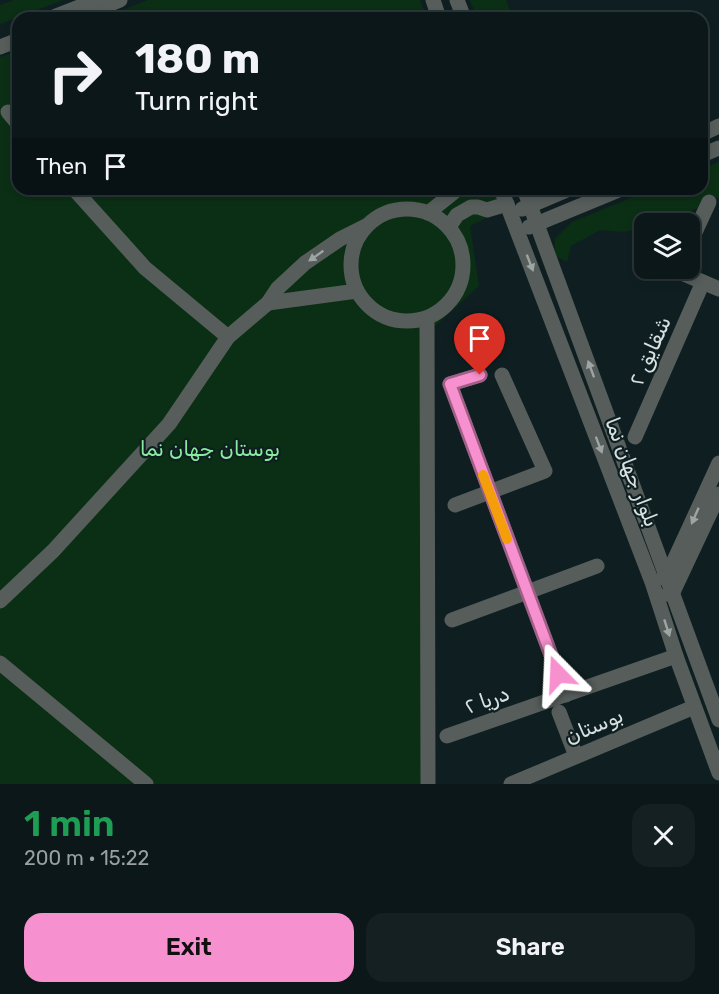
<!DOCTYPE html>
<meta charset="utf-8">
<style>
:root{--surface:#0b1719;--page:#142022;--text:#f1f3f6;--muted:#9a9fa2;--line:#2b3638;--accent:#f790ce}
body{margin:0;font-family:Rubik,Vazirmatn,sans-serif;background:var(--page);color:var(--text);height:100vh;display:flex;flex-direction:column;font-size:22px;white-space:nowrap}
*{box-sizing:border-box;margin:0}
p{font-size:20px;color:var(--muted)}
.icon{flex:none;width:33px;height:33px;fill:none;stroke:currentColor;stroke-width:2;stroke-linecap:round;stroke-linejoin:round}
.map{position:relative;height:784px;overflow:hidden}
.drawer{display:flex;flex-direction:column;background:var(--surface);flex:1}
.drawer>*{flex:none}
.top-card{position:absolute;left:12px;top:12px;width:696px;height:183px;border-radius:18px;box-shadow:0 3px 9px #0003,0 0 0 2px var(--line);background:#0b1719;color:var(--text);overflow:hidden}
.fabs{position:absolute;left:634px;top:213px;display:grid;gap:12px}
.fabs a{display:grid;place-items:center;width:66px;height:66px;border-radius:12px;background:var(--surface);box-shadow:0 3px 9px #0003,0 0 0 2px var(--line);font-size:30px}
.pin{position:absolute;display:grid;place-items:center;width:51px;height:51px;color:#fff;margin:-62px -26px;border-radius:50% 50% 50% 0;rotate:-45deg;box-shadow:0 0 6px #0007}
.pin .icon{rotate:45deg}
.me{position:absolute;width:66px;margin:-33px;rotate:339deg;stroke-linejoin:round;filter:drop-shadow(0 0 4px #0008)}
.turn{display:flex;align-items:center;gap:21px;height:126px;padding:0 24px;font-size:27px}
.turn .icon{width:78px;height:78px;stroke-width:2.5}
.turn b{display:block;font-size:42px;line-height:51px}
.then{display:flex;align-items:center;height:57px;padding:0 24px;background:#0003;gap:12px;font-size:22px}
.round{display:grid;place-items:center;flex:none;width:63px;height:63px;border-radius:18px;background:var(--page)}
.headline{display:flex;align-items:center;justify-content:space-between;height:102px;padding:0 24px}
h1{font-size:36px;font-weight:600;line-height:45px;color:#1e9e55}
.primary-button{display:flex;gap:12px;margin-top:auto;padding:12px 24px}
.primary-button a{flex:1;height:69px;border-radius:18px;background:var(--accent);color:#111;font-size:24px;font-weight:600;line-height:69px;text-align:center}
.primary-button a+a{background:var(--page);color:var(--text)}
.map>svg:first-child{display:block}
.green{fill:#0b2f15}
.lines{fill:none;stroke-linecap:round;stroke-linejoin:round}
.minor{stroke:#565d5b;stroke-width:15}
.oneway{fill:#9da6a5}
.route-casing{stroke:#a15e86;stroke-width:15}
.route{stroke:#f790ce;stroke-width:10}
.slow{stroke:#f59e0b;stroke-width:10}
.labels{text-anchor:middle;stroke-width:4.5;stroke-linejoin:round;paint-order:stroke}
.street-label{font-size:21px;fill:#d7e1e2;stroke:#0f1f21}
.park-label{font-size:21px;fill:#88eb9d;stroke:#0f1f21}
</style>
<div class="map">
<svg width="719" height="784" viewBox="0 0 719 784">
<rect width="100%" height="100%" fill="#0f1f21"/>
<g class="green">
<path d="M14,0h49l-63,24v-19z"/>
<path d="M148,0h272l7,18h-325z"/>
<path d="M470,0h36l7,18h-36z"/>
<path d="M18,51v138h475l9,21 -32,16 9,60 -59,54v218l4,226h-424v-727z"/>
<path d="M719,162v35c-24,12 -47,26 -74,27v3l-21,5 -24,-2 -29,16 -4,16 -13,-7 1,-16 17,-17 81,-33h49v-20z"/>
</g>
<g class="lines">
<g class="minor">
<path d="M433,0l6,18"/>
<path d="M457,0l7,18"/>
<path d="M88,13l32,-13"/>
<path d="M51,18l46,-18"/>
<path d="M0,47l18,-7"/>
<path d="M8,112l10,12"/>
<path d="M702,134l17,-8"/>
<path d="M702,155l17,-7"/>
<path d="M74,189l71,79 83,69"/>
<path d="M501,189l151,393 24,74 43,117"/>
<path d="M524,189l195,531"/>
<path d="M522,209l47,-20"/>
<circle cx="407" cy="265" r="56"/>
<path d="M428,213l30,-24"/>
<path d="M449,227l8,-12 14,-8h7l9,3 20,-6"/>
<path d="M529,227l92,-38"/>
<path d="M690,243l19,-41"/>
<path d="M678,268l-1,3 42,18"/>
<path d="M268,303l89,-12"/>
<path d="M427,318l1,466"/>
<path d="M480,375l-30,9 116,311"/>
<path d="M635,437l68,-155"/>
<path d="M455,505l90,-34 -43,-96"/>
<path d="M663,578l4,-2 52,-113"/>
<path d="M668,594l5,-2 46,-98"/>
<path d="M0,601l53,-50 116,-127 59,-87 40,-34 10,-15 27,-25 35,-24 26,-13"/>
<path d="M452,620l145,-54"/>
<path d="M0,663l146,121"/>
<path d="M559,712l17,44"/>
<path d="M447,736l229,-80"/>
<path d="M511,784l183,-77"/>
</g>
</g>
<defs><path id="oneway-solid" d="M-6-.8H1V-3.2L6.5 0L1 3.2V.8H-6Z" transform="scale(1.5)"/></defs>
<g class="oneway">
<use href="#oneway-solid" transform="translate(316 256) rotate(145)"/>
<use href="#oneway-solid" transform="translate(530 263) rotate(69)"/>
<use href="#oneway-solid" transform="translate(591 369) rotate(-110)"/>
<use href="#oneway-solid" transform="translate(599 445) rotate(69)"/>
<use href="#oneway-solid" transform="translate(695 516) rotate(114)"/>
<use href="#oneway-solid" transform="translate(667 628) rotate(72)"/>
</g>
<g class="lines">
<defs>
<path id="route" d="M480,375l-30,9 108,290"/>
</defs>
<use href="#route" class="route-casing"/>
<use href="#route" class="route"/>
<path class="slow" d="M483,475l24,64"/>
</g>
<g class="labels">
<g class="street-label">
<text transform="translate(650 351) rotate(-66)" y="7">شقایق ۲</text>
<text transform="translate(632 472) rotate(69)" y="7">بلوار جهان نما</text>
<text transform="translate(487 700) rotate(-19)" y="7">دریا ۲</text>
<text transform="translate(594 726) rotate(-23)" y="7">بوستان</text>
</g>
<g class="park-label">
<text x="210" y="456">بوستان جهان نما</text>
</g>
</g>
</svg>
<div class="fabs">
<a><svg class="icon" aria-label="layers" viewBox="0 0 24 24"><path d="M12 4l9 5-9 5-9-5zM3 14l9 5 9-5"/></svg></a>
</div>
<div class="pin" style="left:480px;top:375px;background:#d93025"><svg class="icon" aria-label="arrive" viewBox="0 0 24 24"><path d="M6 21V4h12l-3 4 3 4H6"/></svg></div>
<svg class="me" style="left:558px;top:674px" viewBox="-20 -20 40 40"><path d="M0-17L14 15 0 8-14 15z" fill="#f790ce" stroke="#fff" stroke-width="4"/></svg>
<div class="top-card">
<div class="turn"><svg class="icon" aria-label="right" viewBox="0 0 24 24"><path d="M7 20v-9h11M14 6l5 5-5 5"/></svg><div><b>180 m</b>Turn right</div></div>
<div class="then">Then<svg class="icon" aria-label="arrive" viewBox="0 0 24 24"><path d="M6 21V4h12l-3 4 3 4H6"/></svg></div>
</div>
</div>
<section class="drawer">
<div class="headline"><div><h1>1 min</h1><p>200 m · 15:22</p></div><a class="round"><svg class="icon" aria-label="close" viewBox="0 0 24 24"><path d="M6 6l12 12M18 6L6 18"/></svg></a></div>
<div class="primary-button"><a>Exit</a><a>Share</a></div>
</section>
